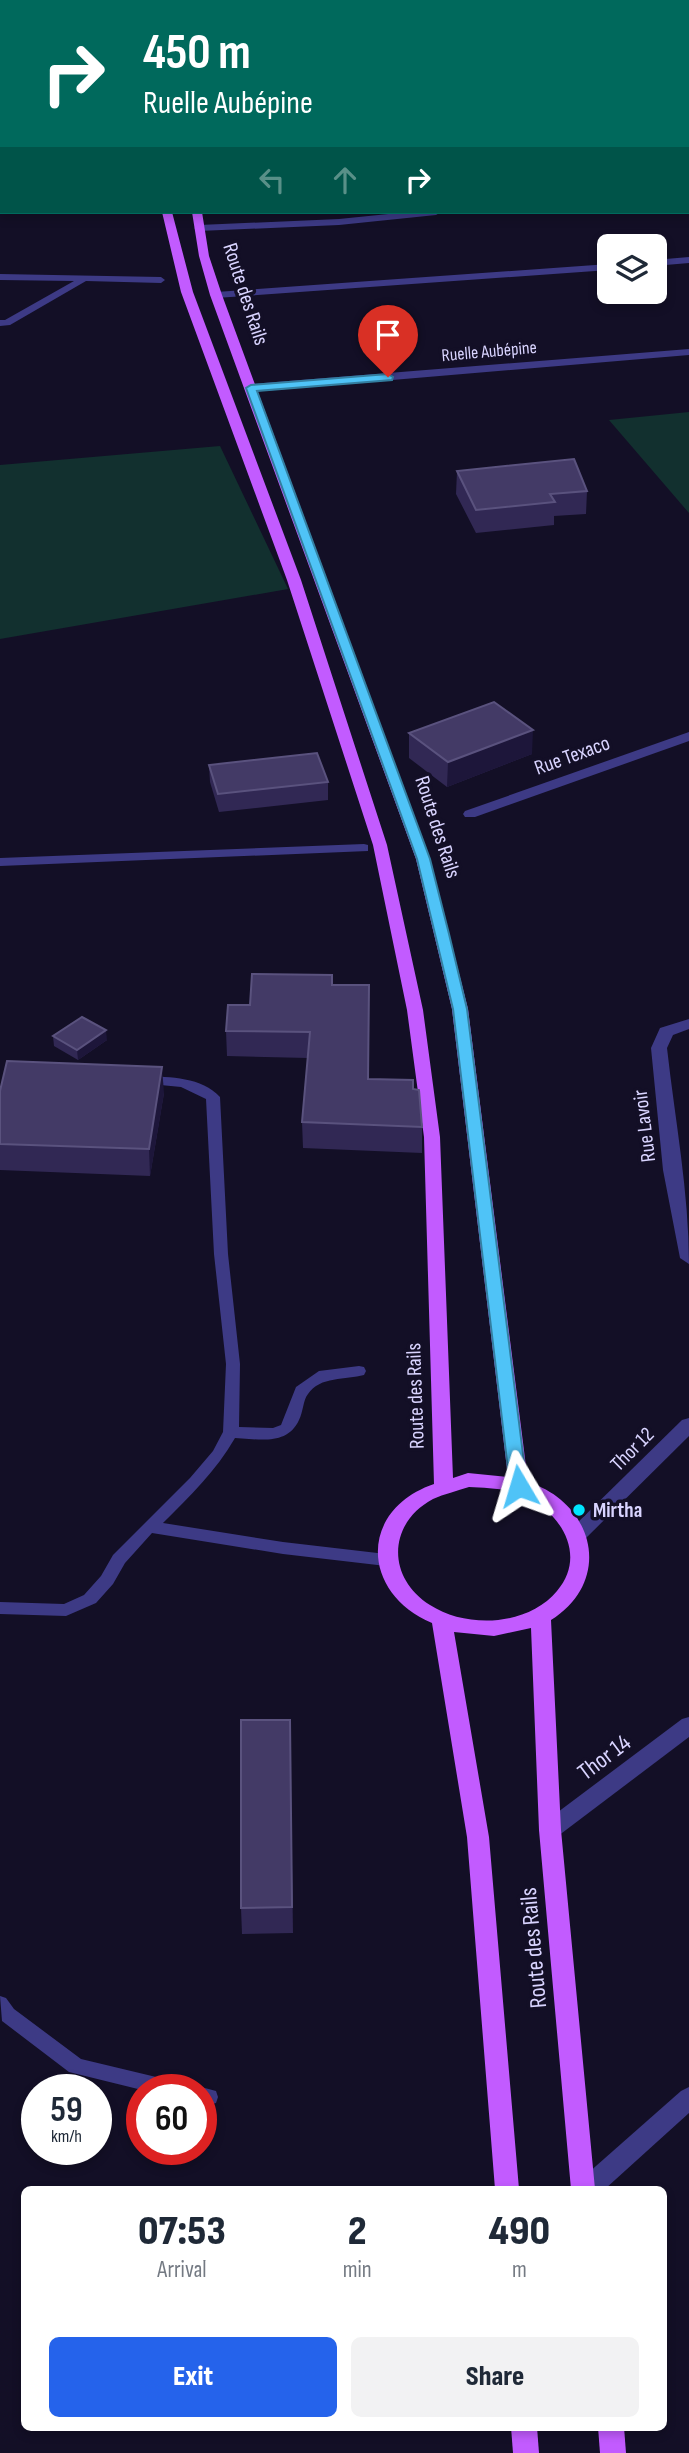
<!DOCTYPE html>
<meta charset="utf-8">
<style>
:root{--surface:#fff;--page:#f2f2f3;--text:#1f2937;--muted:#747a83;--accent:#2563eb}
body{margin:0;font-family:"Sofia Sans Condensed",sans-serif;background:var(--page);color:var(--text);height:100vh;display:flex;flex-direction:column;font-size:26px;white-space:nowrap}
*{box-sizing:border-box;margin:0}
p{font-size:23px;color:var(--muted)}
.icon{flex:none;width:38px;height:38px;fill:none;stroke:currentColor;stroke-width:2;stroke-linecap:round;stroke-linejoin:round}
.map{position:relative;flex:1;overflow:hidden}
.drawer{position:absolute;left:21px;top:2186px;width:646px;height:245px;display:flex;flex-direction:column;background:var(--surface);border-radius:10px;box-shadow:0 4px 10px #0003}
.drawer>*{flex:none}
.banner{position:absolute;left:0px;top:0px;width:690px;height:214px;box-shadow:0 4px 10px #0003;background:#00695c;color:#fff;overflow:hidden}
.controls{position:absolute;left:597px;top:234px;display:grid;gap:14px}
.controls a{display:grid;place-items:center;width:70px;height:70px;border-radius:10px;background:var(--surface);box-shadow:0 4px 10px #0003;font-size:35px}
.speed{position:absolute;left:21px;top:2074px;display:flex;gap:14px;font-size:35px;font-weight:700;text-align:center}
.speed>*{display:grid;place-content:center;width:91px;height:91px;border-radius:50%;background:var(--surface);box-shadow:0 4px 10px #0003;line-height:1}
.speed small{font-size:18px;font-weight:400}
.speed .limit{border:10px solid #d22;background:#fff;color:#111}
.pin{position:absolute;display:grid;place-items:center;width:60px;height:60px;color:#fff;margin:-72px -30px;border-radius:50% 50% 50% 0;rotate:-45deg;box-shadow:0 0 7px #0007}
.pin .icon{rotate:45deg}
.me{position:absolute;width:77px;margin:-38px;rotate:353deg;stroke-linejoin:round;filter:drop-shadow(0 0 5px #0008)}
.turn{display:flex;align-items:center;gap:24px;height:147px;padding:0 28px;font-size:32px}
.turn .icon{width:91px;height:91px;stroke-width:2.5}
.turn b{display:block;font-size:49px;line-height:60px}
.lanes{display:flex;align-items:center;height:66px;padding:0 28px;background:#0003;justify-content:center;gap:35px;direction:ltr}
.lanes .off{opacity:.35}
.eta{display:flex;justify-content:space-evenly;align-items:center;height:119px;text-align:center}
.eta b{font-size:42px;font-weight:800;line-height:49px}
.primary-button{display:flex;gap:14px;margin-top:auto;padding:14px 28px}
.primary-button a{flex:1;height:80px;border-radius:10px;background:var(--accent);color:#fff;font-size:28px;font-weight:800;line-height:80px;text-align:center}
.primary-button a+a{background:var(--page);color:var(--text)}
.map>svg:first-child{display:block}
.green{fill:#12302f}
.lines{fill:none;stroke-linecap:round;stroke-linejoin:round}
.service{fill:#3d3a85;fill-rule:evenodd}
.minor{fill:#3d3a85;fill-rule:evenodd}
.tertiary{fill:#3d3a85;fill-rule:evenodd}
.primary{fill:#c25bff;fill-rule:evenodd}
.wall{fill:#312854}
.shaded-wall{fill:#1d163a}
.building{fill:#433a66;stroke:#5a527e;stroke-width:2}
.route{fill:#4fc3f7;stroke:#337fa1;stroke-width:2}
.poi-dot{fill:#00e5ff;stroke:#130f26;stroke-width:2.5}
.labels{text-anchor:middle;stroke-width:7;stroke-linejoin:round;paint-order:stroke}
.far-street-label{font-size:18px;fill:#d9d4ff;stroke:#130f26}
.street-label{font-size:21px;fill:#d9d4ff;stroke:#130f26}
.poi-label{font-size:21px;font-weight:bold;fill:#d9d4ff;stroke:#130f26;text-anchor:start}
.near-street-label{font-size:24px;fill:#d9d4ff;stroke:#130f26}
</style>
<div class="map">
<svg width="689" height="2453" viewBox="0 0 689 2453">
<rect width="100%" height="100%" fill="#130f26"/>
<g class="green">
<path d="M689,412v101l-80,-93z"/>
<path d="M220,446l68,143 -288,50v-174z"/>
</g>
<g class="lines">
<g class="service">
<path d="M0,274l161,3 4,3 -4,3 -75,-2 -76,44 -10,1v-6h5l69,-39 -74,-1z"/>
<path d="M364,844l4,1v6l-368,15v-8z"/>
<path d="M145,1076c25,1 57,1 75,21l8,157 12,110 -1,63 34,1 8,-3 15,-38 23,-16 40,-5 5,1 2,4 -2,4c-18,5 -44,1 -56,19 -5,6 -5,19 -9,26 -12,26 -40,19 -64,18 -19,33 -45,58 -72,85l120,19 103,12 6,2 2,4 -2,4 -6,2 -103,-12 -131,-21 -27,30 -12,21 -17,19 -30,13 -66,-2v-12l64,2 20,-9 17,-19 12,-21 77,-77 23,-27 10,-19 3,-68 -12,-110 -8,-155 -25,-12 -41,-4 -2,-3 2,-3z"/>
<path d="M0,1996l6,2 8,11 67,50 96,23 7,2 2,6h-44l-73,-18 -67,-51z"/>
<path d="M201,2087l15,4 2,6 -2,6 -7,2 -8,-2v-13h-7z"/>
</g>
<g class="minor">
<rect x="369" y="0" width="10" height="2"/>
<path d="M626,0h22l-23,2z"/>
<rect x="0" y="14" width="2" height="6"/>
<rect x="0" y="76" width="2" height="6"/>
<rect x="688" y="98" width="1" height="6"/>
<rect x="688" y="136" width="1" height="6"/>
<path d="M408,212h33l-5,3 -97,10 -140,6 -5,-3 5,-3 140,-6z"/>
<path d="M689,257v6l-35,3v-6z"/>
<path d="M609,264v6l-393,28 -6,-3 6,-3z"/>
<path d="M689,732v9l-214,76h-10l-2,-3 2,-3z"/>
<path d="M689,1019v10l-16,6 -6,13c8,72 22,144 22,216l-9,-6 -17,-88 -12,-122 9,-20z"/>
<path d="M689,1418v18l-105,104h-14l-3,-5 3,-5 112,-110z"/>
<path d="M689,1717v20l-131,99 -8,3 -8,-3 -3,-6 3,-6 140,-105z"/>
<path d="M689,2087v26l-84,76h-29l3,-8 102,-90z"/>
</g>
<g class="tertiary">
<rect x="688" y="189" width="1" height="7"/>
<path d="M689,349v6l-438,37 -6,-4 6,-4z"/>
</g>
<g class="primary">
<path d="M54,0h10v2h-9z"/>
<path d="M84,0h10l1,2h-9z"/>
<path d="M592,0h12l1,2h-11z"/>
<rect x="688" y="37" width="1" height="6"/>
<path d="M162,212h10l21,80 108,288 86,265 36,165 17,127 13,341 15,-5 40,4 -56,-468 -36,-150 -206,-564 -11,-39 -7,-44h10l7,44 13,39 208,564 38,150 60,473c66,21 86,98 23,138l10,210 34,359h-24l-32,-359 -8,-202 -37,8 -40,-4 35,205 30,352h-24l-28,-352 -35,-214c-71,-30 -74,-113 2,-139l-10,-347 -17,-127 -34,-165 -86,-265 -106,-288zM469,1487c17,1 36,1 52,8 39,15 67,60 36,96 -29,35 -90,38 -127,14 -44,-28 -42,-82 3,-106 11,-5 24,-8 36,-12z"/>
<path d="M511,2427h26l2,26h-26z"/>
<path d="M598,2427h26l2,26h-26z"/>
</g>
</g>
<g class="wall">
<path d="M457,471l130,20 -1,23 -32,2v9l-78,8 -20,-39z"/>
<path d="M409,733l123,21 -85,33 -38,-29z"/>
<path d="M209,765l119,17v18l-109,12 -9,-30z"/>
<path d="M332,985l36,94 45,10 9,38v26l-119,-5 -1,-26 6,-64 -81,-2 -1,-25 24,-26z"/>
<path d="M53,1036l54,4 -29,20 -24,-14z"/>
<path d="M0,1091l164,2 -14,83 -150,-6z"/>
<path d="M290,1720l3,213 -51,1 -1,-26z"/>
</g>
<g class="shaded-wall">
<rect x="0" y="158" width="2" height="25"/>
<path d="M533,730l-1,24 -85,33 1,-25z"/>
<path d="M106,1030l1,10 -29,20 -1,-10z"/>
<path d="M162,1067l2,26 -14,83 -1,-27z"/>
</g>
<g class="building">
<path d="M0,94l2,5v59h-2z"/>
<path d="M574,459l13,32 -37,3 5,8 -79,8 -19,-39z"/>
<path d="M494,702l39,28 -85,32 -39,-29z"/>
<path d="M317,753l11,29 -110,12 -9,-29z"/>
<path d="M252,974l80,1v10h37l-1,94 45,1v9l6,1 3,37 -120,-5 8,-90 -84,-1 2,-26h22z"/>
<path d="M82,1017l24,13 -29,20 -24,-14z"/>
<path d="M7,1061l155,6 -13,82 -149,-5v-53z"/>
<path d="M241,1720h49l2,187 -51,1z"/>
</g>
<path class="route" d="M388,374l5,3 -1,3 -135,11 173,468 19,75 18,75 60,477 -8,7 -9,-7 -57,-477 -36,-150 -171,-471 5,-3z"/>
<circle class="poi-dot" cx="579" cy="1510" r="7"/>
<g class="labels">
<g class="far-street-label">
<text transform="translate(489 351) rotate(-5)" y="6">Ruelle Aubépine</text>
</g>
<g class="street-label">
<text transform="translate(246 294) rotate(72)" y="7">Route des Rails</text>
<text transform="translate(572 755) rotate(-20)" y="7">Rue Texaco</text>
<text transform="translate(438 827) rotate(72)" y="7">Route des Rails</text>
<text transform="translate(644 1126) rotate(-97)" y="7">Rue Lavoir</text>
<text transform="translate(415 1396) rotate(-92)" y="7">Route des Rails</text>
<text transform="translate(632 1449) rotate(-45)" y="7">Thor 12</text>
</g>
<g class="poi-label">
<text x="593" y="1517">Mirtha</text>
</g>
<g class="near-street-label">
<text transform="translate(604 1757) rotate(-37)" y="8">Thor 14</text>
<text transform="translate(533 1948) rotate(-95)" y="8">Route des Rails</text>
</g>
</g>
</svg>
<div class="controls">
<a><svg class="icon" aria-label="layers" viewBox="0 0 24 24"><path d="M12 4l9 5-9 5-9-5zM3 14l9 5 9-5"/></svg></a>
</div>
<div class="speed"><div>59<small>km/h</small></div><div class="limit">60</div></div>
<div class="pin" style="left:388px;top:377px;background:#d93025"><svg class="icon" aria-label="arrive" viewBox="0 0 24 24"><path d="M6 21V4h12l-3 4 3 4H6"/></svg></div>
<svg class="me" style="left:519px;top:1486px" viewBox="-20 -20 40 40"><path d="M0-17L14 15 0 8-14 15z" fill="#4fc3f7" stroke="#fff" stroke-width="4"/></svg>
<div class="banner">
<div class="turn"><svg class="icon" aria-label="right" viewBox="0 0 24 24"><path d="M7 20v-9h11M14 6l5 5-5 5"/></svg><div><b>450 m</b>Ruelle Aubépine</div></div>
<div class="lanes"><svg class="icon off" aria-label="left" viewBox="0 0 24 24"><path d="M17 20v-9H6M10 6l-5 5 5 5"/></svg><svg class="icon off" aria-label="ahead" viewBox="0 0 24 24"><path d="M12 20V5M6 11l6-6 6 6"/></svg><svg class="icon" aria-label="right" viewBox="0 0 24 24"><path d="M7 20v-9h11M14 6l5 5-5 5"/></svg></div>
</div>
<section class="drawer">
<div class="eta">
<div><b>07:53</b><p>Arrival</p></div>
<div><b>2</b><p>min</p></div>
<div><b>490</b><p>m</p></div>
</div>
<div class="primary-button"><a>Exit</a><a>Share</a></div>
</section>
</div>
